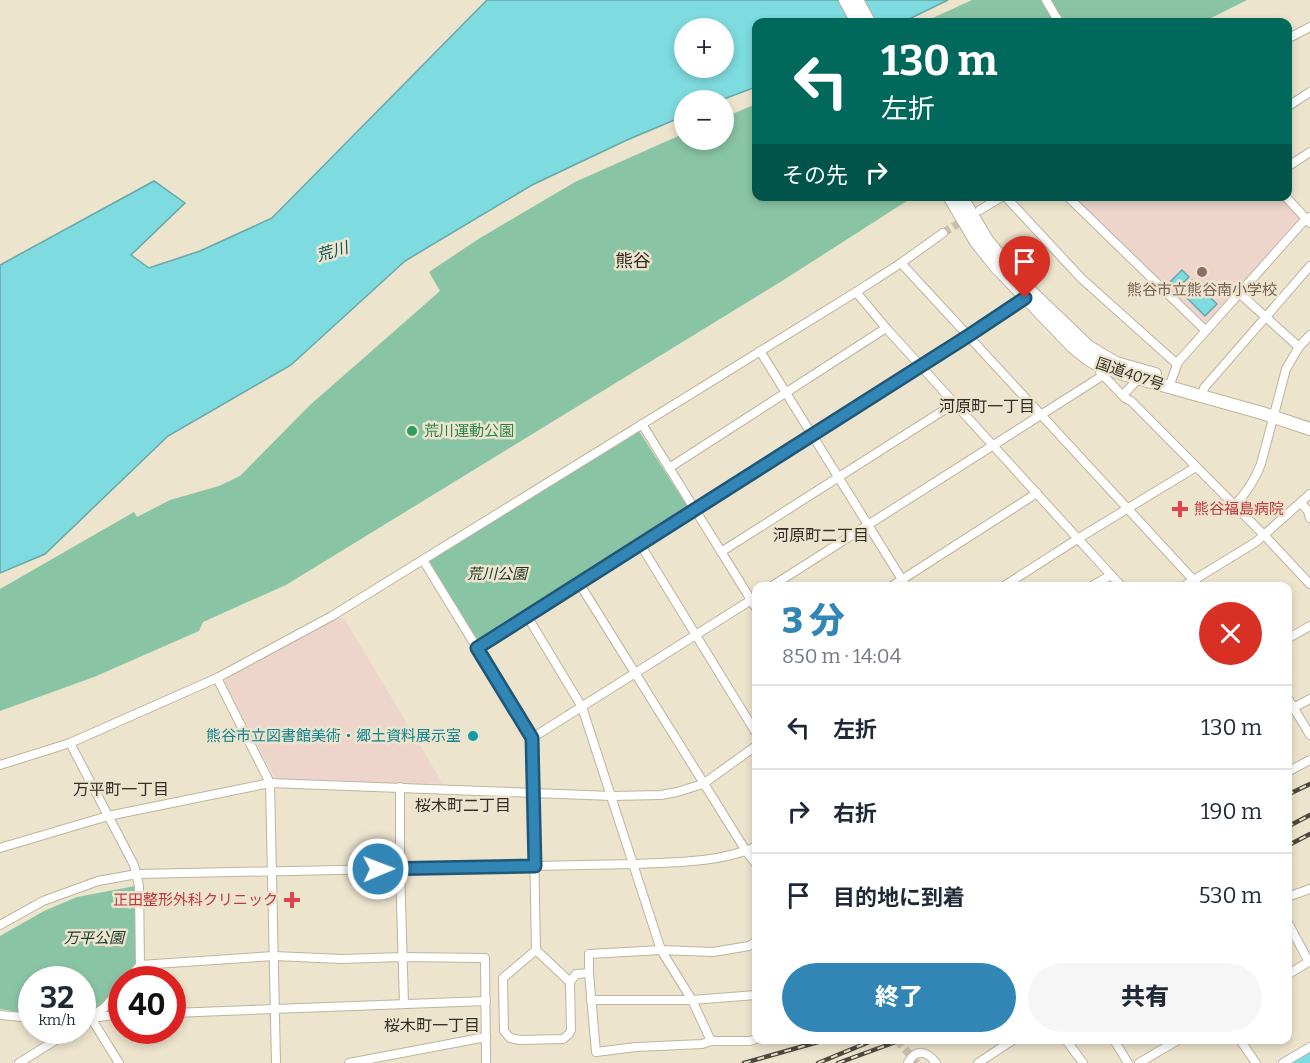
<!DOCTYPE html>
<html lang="ja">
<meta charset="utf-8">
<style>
:root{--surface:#fff;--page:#f6f6f7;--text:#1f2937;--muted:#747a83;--line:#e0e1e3;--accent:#3186b5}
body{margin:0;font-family:Bitter,"Noto Sans JP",serif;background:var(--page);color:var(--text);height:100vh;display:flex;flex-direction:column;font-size:22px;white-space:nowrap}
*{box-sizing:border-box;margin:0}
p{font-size:20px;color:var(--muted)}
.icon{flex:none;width:33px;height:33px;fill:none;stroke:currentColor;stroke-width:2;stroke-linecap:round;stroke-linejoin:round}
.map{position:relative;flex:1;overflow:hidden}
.drawer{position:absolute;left:752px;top:582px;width:540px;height:462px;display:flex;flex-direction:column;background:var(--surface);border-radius:12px;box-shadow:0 3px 9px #0003}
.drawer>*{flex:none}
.top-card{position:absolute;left:752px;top:18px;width:540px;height:183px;border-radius:12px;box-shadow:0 3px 9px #0003;background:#00695c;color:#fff;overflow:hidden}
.buttons{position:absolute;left:674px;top:18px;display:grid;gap:12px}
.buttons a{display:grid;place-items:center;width:60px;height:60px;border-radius:50%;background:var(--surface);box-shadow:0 3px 9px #0003;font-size:30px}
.speed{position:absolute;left:18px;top:966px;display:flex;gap:12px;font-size:30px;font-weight:700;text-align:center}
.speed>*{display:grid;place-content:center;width:78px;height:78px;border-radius:50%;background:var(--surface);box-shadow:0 3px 9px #0003;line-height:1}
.speed small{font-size:15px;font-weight:400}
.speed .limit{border:9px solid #d22;background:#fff;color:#111}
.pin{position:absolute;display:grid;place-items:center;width:51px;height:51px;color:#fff;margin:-62px -26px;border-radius:50% 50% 50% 0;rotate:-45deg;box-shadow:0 0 6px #0007}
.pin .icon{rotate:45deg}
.me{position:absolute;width:66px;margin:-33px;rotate:89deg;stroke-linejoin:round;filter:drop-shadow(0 0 4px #0008)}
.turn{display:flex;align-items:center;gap:21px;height:126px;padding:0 30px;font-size:27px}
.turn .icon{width:78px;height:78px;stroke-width:2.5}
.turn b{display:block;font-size:42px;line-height:51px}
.then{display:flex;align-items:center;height:57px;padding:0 30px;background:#0003;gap:12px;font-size:22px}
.round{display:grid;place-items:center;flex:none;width:63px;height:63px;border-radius:32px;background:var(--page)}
.head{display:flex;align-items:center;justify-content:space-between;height:102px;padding:0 30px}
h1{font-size:36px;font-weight:800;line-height:45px;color:var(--accent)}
.button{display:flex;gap:12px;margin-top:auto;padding:12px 30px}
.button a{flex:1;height:69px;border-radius:36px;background:var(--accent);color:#fff;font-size:24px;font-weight:800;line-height:69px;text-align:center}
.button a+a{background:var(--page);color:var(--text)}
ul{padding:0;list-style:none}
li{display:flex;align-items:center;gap:18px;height:84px;padding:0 30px;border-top:2px solid var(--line)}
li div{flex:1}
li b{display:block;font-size:22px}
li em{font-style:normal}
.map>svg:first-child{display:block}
.education{fill:#edd5cb}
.green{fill:#89c5a4}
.water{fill:#7edbdf;stroke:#67a7a7;stroke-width:1.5;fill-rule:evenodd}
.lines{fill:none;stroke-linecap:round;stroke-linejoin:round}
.river{stroke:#7edbdf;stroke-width:15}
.minor-tunnel{stroke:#c7c0ac;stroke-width:8;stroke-dasharray:8 4;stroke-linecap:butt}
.minor-casing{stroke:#bcb49e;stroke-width:10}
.highway-casing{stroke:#bcb49e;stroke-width:14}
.minor{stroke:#fff;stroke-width:8}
.highway{stroke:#fff;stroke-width:12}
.rail-casing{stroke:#4b473c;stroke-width:4.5}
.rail{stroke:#ede4ce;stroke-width:2;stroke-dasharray:7;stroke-linecap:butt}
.route-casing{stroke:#205776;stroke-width:15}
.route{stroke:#3186b5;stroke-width:10}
.education-dot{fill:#8d6e63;stroke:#ede4ce;stroke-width:2}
.leisure-dot{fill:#2e9e5b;stroke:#ede4ce;stroke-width:2}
.health-dot{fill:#e0444e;stroke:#ede4ce;stroke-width:2}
.culture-dot{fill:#0f9aa8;stroke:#ede4ce;stroke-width:2}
.labels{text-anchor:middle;stroke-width:5;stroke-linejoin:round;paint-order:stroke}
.education-label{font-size:15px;fill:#785e54;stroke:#ede4ce}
.street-label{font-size:15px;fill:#312e25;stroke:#ede4ce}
.leisure-label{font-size:15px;fill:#27864d;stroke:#ede4ce;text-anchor:start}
.health-label{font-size:15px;fill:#be3a42;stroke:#ede4ce;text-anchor:start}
.park-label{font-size:15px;font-style:italic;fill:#163525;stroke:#ede4ce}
.culture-label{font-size:15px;fill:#0d838f;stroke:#ede4ce;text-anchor:end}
.water-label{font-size:16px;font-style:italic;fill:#00565a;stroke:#ede4ce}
.neighbourhood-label{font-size:16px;fill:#312e25;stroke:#ede4ce}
.quarter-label{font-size:18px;fill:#312e25;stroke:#ede4ce}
</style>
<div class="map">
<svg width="1310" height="1063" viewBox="0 0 1310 1063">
<rect width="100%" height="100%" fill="#ede4ce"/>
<g class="education">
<path d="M1074,197h208l16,18v6l-91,102h-2z"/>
<path d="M338,618h6l99,166 -167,-5 -4,-6 -47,-90 2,-7z"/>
</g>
<g class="green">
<path d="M972,0h275l-44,22h-279z"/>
<path d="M756,104v92l157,1 -131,84 -496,304 -83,37 -4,9 -105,46 -94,34v-122l134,-77 3,5 33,-17 49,-14 21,-10 70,-71 130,-114 -11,-19 51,-34 95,-56 101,-45 8,-4v7h39v-22z"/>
<path d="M639,431l50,78 -210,133 -51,-81z"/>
<path d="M135,886l2,78 -13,15 -2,1 -1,2 -24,29 -14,3 -1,-34h-50l-1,34 -31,-5v-73l44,-25 33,-14z"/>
</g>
<g class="water">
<path d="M487,0h461l-45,22h-147v65l-35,13h-37v16l-57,24 -95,45 -127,76 -114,104 -123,71 -123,118 -45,19v-308l154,-84 31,22 -54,52 18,13 51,-17 72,-33zM684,28h39v40h-39z"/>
<path d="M1182,270l7,7 -11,11 -7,-7z"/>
<path d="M1192,280l25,24 -12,12 -24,-24z"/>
</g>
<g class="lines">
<path class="river" d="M1298,1063l12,-7"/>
<g class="minor-tunnel">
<path d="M943,233l24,-15"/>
<path d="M897,1040l20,23"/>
</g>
<defs>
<g id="minor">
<path d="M1046,0l13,22"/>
<path d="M1287,39l23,-12"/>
<path d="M1287,107l23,-15"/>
<path d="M1287,167l23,-15"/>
<path d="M1005,196l76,82 96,86"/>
<path d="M1067,196l139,135"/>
<path d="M1285,196l25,27"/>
<path d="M980,210l23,-14"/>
<path d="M901,263l298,323"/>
<path d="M856,292l30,36 235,258"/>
<path d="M1239,293l60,54"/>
<path d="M760,351l146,235"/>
<path d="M1100,372l25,26 6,3 134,135 45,48"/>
<path d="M1169,387l9,-25 124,-139 8,-6"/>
<path d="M1126,392l13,-14"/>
<path d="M1202,396l2,-8 106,-122"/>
<path d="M642,424l114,184"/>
<path d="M669,468l217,-140"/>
<path d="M1301,503l7,8 2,7"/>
<path d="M1235,505c11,-12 20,-25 26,-41l25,-95 13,-22 11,-12"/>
<path d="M640,544l116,189"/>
<path d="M721,552l234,-149"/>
<path d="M423,560l109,178 4,212 34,32"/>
<path d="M579,583l167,268 10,13"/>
<path d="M772,586l341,-217"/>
<path d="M892,586l145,-93"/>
<path d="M1004,586l75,-48 117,-71"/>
<path d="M1092,586l19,-11"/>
<path d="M1184,586l72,-44 54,-48"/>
<path d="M527,616l55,91 79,243 31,50 19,41"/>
<path d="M1287,639l23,-13"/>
<path d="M477,648l491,-312 57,-38"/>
<path d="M217,678l53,105 6,280"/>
<path d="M1287,697l23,38"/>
<path d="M1287,711l23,-12"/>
<path d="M532,738l224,-141"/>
<path d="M70,743l64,122 5,21 1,79 -12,15"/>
<path d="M0,765l70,-22 147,-65 115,-62 524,-324 45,-29 42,-30"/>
<path d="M1287,772l23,-12"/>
<path d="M400,787v81l4,136"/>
<path d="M0,848l108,-32 162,-33 342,13 49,-1 16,-3 26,-8 53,-38"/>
<path d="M1287,897l23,-8"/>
<path d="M1287,921l22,41"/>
<path d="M0,925l43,-24 55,-20 39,-7 497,-10c41,-2 83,-1 122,-17"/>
<path d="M756,942l-7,4 -36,6 -52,-2 -72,4v19l7,79 40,-5 66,-3 9,-3h39l6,-2"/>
<path d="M536,950l-33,28 1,53 6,7 10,2 43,-1 6,-5 2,-4 -1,-48 6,-8 13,-1"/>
<path d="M140,965l134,-9 68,3 60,-2 83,1 1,105"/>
<path d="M1287,975l23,-14"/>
<path d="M591,1000h101l64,-5"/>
<path d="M172,1013l314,-12"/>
<path d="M0,1015l32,3"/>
<path d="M91,1018l28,45"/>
<path d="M92,1018l14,-2 16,-1"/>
<path d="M82,1024l23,-17 17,-20"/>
<path d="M1066,1040l17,23"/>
<path d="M1114,1040l14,23"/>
<path d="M1240,1040l16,23"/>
<path d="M19,1063l53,-33"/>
<path d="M349,1063l137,-26"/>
<path d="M908,1063c8,-15 19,-12 28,0"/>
<path d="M978,1063l35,-23"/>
<path d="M1139,1063l39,-23"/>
<path d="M1283,1063l27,-16"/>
</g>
<g id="highway">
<path d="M845,0l12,22"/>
<path d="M857,0l12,22"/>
<path d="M949,196l27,46 20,25 77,80 15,12 10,6 28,10 136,38 48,16"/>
<path d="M961,196l26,44 39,48"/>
<path d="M1020,281l69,66 27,16 39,11"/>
</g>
</defs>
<use href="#minor" class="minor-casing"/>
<use href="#highway" class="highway-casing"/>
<use href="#minor" class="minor"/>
<use href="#highway" class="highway"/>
<defs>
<g id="rail">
<path d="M1287,795l23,-11"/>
<path d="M1287,827l23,-12"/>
<path d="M1287,846l23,-12"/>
<path d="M744,1063l81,-23"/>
<path d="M818,1063l56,-23"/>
<path d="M838,1063l63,-23"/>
</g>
</defs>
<use href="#rail" class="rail-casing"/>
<use href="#rail" class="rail"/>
</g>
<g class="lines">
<defs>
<path id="route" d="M378,869l157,-3 -3,-128 -55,-90 491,-312 57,-38"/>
</defs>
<use href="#route" class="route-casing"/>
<use href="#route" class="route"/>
</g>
<circle class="education-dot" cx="1202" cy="272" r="6"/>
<circle class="leisure-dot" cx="412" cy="431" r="6"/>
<g class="health-dot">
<path d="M1177 500h6v6h6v6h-6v6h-6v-6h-6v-6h6z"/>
<path d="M289 891h6v6h6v6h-6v6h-6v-6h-6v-6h6z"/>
</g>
<circle class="culture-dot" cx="473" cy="736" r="6"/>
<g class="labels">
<g class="education-label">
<text x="1202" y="295">熊谷市立熊谷南小学校</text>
</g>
<g class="street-label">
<text transform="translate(1130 374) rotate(19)" y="5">国道407号</text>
</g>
<g class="leisure-label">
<text x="424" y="436">荒川運動公園</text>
</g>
<g class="health-label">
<text x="1194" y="514">熊谷福島病院</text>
<text x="278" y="905" text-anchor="end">正田整形外科クリニック</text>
</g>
<g class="park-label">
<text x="497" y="579">荒川公園</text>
<text x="94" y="943">万平公園</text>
</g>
<g class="culture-label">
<text x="461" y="741">熊谷市立図書館美術・郷土資料展示室</text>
</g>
<g class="water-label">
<text transform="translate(332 251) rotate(-16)" y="6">荒川</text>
</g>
<g class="neighbourhood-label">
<text x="987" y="412">河原町一丁目</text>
<text x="821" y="541">河原町二丁目</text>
<text x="121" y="795">万平町一丁目</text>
<text x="463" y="811">桜木町二丁目</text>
<text x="432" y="1031">桜木町一丁目</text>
</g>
<g class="quarter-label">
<text x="633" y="267">熊谷</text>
</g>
</g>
</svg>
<div class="buttons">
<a>+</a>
<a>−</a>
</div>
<div class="speed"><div>32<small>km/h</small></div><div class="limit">40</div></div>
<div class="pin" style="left:1025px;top:298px;background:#d93025"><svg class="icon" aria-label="arrive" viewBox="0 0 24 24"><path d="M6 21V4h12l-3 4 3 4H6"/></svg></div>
<svg class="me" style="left:378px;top:869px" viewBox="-20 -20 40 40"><circle r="17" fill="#3186b5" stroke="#fff" stroke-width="3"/><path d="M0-11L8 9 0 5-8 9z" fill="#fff"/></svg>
<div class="top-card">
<div class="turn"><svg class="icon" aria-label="left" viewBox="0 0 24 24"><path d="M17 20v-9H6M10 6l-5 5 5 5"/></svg><div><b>130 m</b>左折</div></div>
<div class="then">その先<svg class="icon" aria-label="right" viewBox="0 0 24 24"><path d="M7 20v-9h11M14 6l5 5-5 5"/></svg></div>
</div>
<section class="drawer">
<div class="head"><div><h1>3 分</h1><p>850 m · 14:04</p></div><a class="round" style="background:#d93025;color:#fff"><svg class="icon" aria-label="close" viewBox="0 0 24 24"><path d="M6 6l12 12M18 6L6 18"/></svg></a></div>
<ul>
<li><svg class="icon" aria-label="left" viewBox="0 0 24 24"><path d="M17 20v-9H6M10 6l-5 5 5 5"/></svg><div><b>左折</b></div><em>130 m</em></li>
<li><svg class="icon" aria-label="right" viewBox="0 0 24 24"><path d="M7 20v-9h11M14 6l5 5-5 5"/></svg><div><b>右折</b></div><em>190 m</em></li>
<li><svg class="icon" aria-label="arrive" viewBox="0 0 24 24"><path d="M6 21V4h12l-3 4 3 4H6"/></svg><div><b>目的地に到着</b></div><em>530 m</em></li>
</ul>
<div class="button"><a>終了</a><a>共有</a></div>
</section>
</div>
